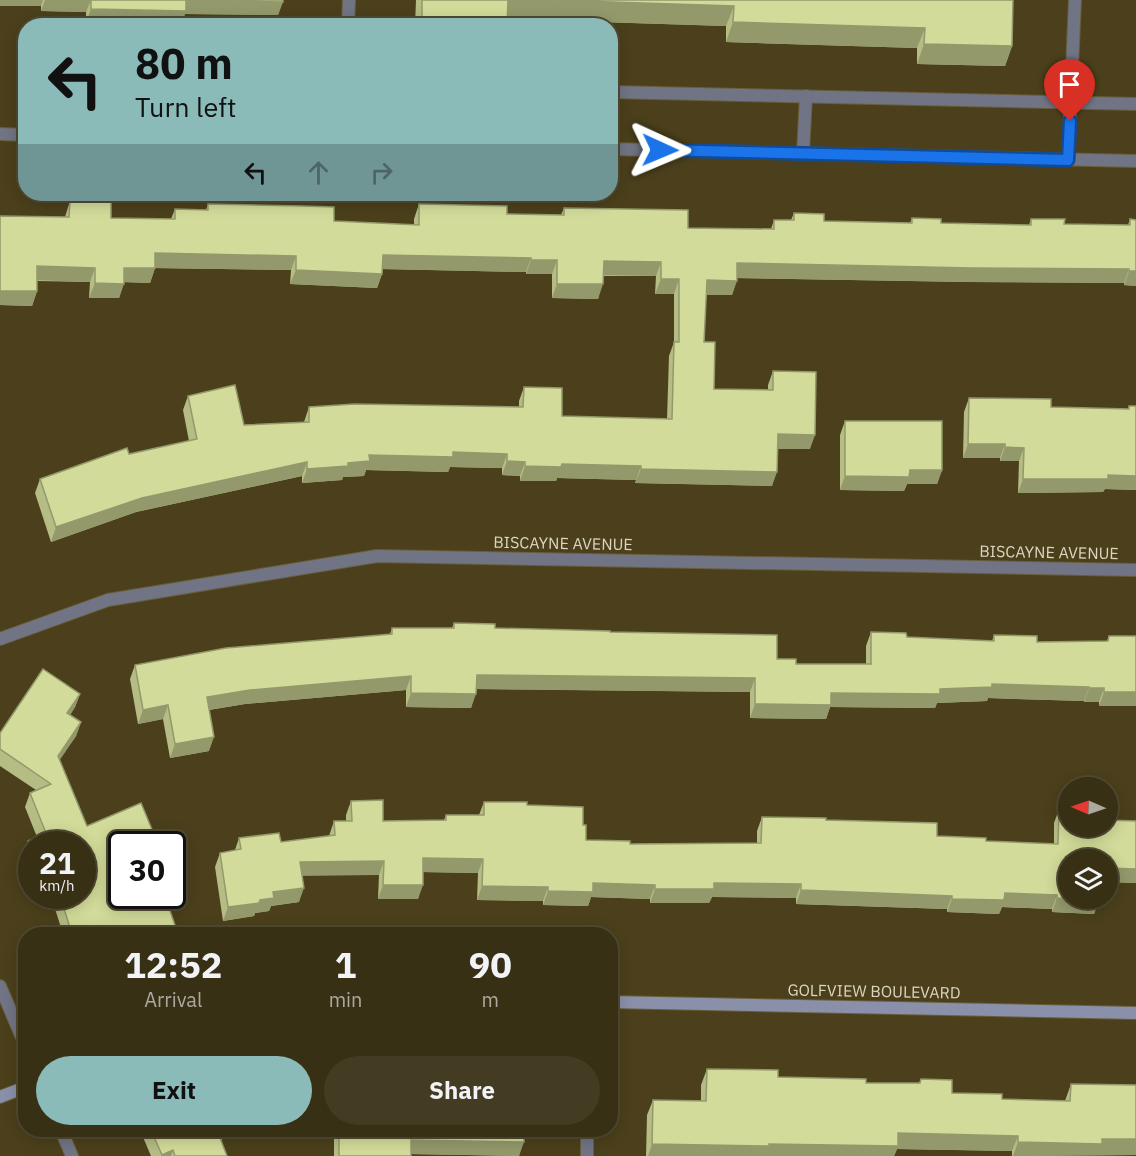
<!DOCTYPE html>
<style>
:root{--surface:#383014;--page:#433c22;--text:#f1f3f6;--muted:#aba9a0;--line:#524b34;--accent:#8bbbb9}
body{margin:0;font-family:"IBM Plex Sans",sans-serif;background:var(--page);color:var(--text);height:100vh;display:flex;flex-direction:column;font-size:22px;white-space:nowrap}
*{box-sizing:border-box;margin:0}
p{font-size:20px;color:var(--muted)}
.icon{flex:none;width:33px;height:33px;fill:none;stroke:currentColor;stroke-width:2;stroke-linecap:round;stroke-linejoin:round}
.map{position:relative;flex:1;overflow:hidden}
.side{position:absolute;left:18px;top:927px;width:600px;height:210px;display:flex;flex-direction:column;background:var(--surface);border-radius:24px;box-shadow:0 3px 15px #0003,0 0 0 2px var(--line)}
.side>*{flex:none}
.top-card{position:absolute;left:18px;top:18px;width:600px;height:183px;border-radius:24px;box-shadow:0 3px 15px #0003,0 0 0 2px var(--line);background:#8bbbb9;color:#111;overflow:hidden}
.needle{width:39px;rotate:272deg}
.tools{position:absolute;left:1058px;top:777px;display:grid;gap:12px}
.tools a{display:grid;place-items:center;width:60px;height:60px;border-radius:50%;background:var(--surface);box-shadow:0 3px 15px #0003,0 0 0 2px var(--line);font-size:30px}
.speed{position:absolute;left:18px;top:831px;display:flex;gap:12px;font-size:30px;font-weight:700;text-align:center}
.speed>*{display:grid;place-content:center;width:78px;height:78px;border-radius:50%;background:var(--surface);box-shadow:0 3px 15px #0003,0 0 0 2px var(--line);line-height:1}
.speed small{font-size:15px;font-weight:400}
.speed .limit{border:3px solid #111;border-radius:9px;background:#fff;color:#111}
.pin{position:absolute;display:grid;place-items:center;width:51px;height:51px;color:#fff;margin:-62px -26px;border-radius:50% 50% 50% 0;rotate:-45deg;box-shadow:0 0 6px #0007}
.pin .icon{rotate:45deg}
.me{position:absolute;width:66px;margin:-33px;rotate:91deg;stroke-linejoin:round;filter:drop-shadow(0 0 4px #0008)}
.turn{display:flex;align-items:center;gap:21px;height:126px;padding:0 18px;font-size:27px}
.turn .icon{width:78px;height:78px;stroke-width:2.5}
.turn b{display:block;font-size:42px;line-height:51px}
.lanes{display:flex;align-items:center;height:57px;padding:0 18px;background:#0003;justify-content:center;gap:30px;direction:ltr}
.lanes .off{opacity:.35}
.eta{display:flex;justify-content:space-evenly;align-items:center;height:102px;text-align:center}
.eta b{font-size:36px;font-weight:700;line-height:42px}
.action{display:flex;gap:12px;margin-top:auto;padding:12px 18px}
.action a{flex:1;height:69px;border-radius:36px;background:var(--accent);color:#111;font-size:24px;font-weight:700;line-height:69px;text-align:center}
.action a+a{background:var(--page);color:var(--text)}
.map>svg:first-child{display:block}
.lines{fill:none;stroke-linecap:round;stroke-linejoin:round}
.lane-casing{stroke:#685e3c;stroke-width:14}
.street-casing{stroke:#685e3c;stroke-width:14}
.secondary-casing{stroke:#685e3c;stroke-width:14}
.lane{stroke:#707484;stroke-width:12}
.street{stroke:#707484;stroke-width:12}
.secondary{stroke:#8a90a9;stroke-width:12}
.wall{fill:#b5bc84}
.shaded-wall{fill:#93996b}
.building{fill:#d2db99;stroke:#93996b;stroke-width:1.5}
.route-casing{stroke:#114b97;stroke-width:15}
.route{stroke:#1a73e8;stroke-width:10}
.labels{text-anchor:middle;stroke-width:6;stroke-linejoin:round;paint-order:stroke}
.street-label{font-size:16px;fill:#dbd5c1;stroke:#4b401b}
</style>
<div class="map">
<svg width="1136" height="1156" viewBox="0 0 1136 1156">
<rect width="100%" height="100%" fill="#4b401b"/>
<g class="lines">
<defs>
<g id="lane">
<path d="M348,26l1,-26"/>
<path d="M610,92l526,12"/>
<path d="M612,149l1,-57"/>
<path d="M803,153l3,-57"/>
<path d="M1068,160l7,-160"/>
</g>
<g id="street">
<path d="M0,134l26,1"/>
<path d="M610,149l526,12"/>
<path d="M0,639l108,-39 269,-44 759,14"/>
<path d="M0,986l26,61"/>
<path d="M61,1130l11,26"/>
<path d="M587,1156v-26"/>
</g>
<g id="secondary">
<path d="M610,1002l526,11"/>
<path d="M0,1097l26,-10"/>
</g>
</defs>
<use href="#lane" class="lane-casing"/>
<use href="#street" class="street-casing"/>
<use href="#secondary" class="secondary-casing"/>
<use href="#lane" class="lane"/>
<use href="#street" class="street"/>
<use href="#secondary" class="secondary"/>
</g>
<g class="wall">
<path d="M0,0h283l-5,15 -93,-1 -5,11 -94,-2v-11l-45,-1v-5h-41z"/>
<path d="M416,0h597l-1,46 -7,20 -88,-2v-16l-191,-6v-16l-218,-7 -1,7h-92z"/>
<path d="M70,201l41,17 60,1 4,-10 31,1 2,-6 126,17 80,4v-6l5,-15 88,10 54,1 3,-7 124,20 83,1 3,-9h17l3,-7 30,8 86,2 2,-5 29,5 88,2 2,-6 33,5 64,1 2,-6 6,1v66l-12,-1v-2l-156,-1 -231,-4 -5,17h-26l-2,47 10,47 54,1v-5l5,-14 37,78h-32l-6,37 -137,-3 1,-3 -79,-2 -1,3h-36v-5l-18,-1v-7l-52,-1 -2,5 -82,-2 -2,6 -21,1 -1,3 -40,3v-7l-166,36 -85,30 -16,-49 5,-14 89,-25 60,-13 -6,-31 5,-14 56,29 60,-3 5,-15h210v-6l5,-14 38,29 105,3 2,-63 5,-14v-48h-19l1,-18h-53l-5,23 -46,-1v-24h-26v-2l-143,-3 -1,5 -5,14 -87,-4 1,-14 -136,-2 -5,15 -26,-1 -5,16h-30l1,-16 -53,-1v10l-5,15 -32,-1 65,-88z"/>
<path d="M969,398l82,9 77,2 1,-3h7v84l-31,-1 -2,3 -85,1 1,-32h-19v-3h-37l1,-46z"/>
<path d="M845,421l97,49 -5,14h-30l-3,7 -64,-1v-55z"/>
<path d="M454,623l41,5 115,4 167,27 19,5h70v-18l5,-14 36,5 85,4 2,-6 43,7 70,-1 2,-5h27l-37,70v-4h-15v-1l-96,-3 -1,3 -50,2 -2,5 -105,-1 -4,12 -76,-1v-26l-274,-3 -5,19 -65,-1v-17l-161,14 -36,6v41l-39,7 -7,-39 -25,5 -8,-45 5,-14 255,-31 2,-6h60z"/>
<path d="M80,694l-5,13 -5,8 11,7 -5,14 -17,24 28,66 35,18 56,90h-115l-12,-38h31l-50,-52v31l-9,-21 5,-13 9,-4 -12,-30 5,-14 6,-3 -36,-24v-33z"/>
<path d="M351,801l32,20 61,-1 2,-5h33l5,-13 43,3 56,20 3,15 44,4 127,-1v-12l5,-14 64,3 111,16 49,5 68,3v-21l5,-14 9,17 68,-5v62l-29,-1v-22h-39l31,40 -5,14 -42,-2v-3l-50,-2 -3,7 -52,-2v-3l-151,-5v-6l-84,-1 -3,6h-59v-4l-59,-2 -3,9 -45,-1v-4l-66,-1 1,-27 -55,-1 -5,27h-40l1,-24h-77l-3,27 -28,4 -2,5 -14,2 -1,3 -31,5 -8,-54 5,-14 15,-3 4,-12 42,4 48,-6 5,-15h12v-6z"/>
<path d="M707,1069l71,8 88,6h53l2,-4 31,14 50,6 63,2 6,-17 65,1v70l-124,1v-5l-115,-2 -3,7h-248l1,-41 6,-15 48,1v-16z"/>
<path d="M140,1130h105l-25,10 7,16h-76z"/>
<path d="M334,1130h190l-5,26 -108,-2v2h-77z"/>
</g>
<g class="shaded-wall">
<path d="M0,0h43l-2,6h-41z"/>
<path d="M45,0h46l-5,12 -45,-1z"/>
<path d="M186,0l97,2 -5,13 -93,-1 -5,11 -94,-2 5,-14z"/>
<path d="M508,0h43l183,6 -8,20 -225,-7z"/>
<path d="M733,22l192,6 -8,20 -191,-6z"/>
<path d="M924,44l88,2 -7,20 -88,-2z"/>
<path d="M155,253l141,3 -5,14 -141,-2z"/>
<path d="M383,255l148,3 -5,14 -148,-3z"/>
<path d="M531,260h26l-5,14h-26z"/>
<path d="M604,261l57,1 -5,14 -58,-1z"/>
<path d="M737,263l392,6 -5,14 -156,-1 -236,-4z"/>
<path d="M37,266l58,2 -5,14 -58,-2z"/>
<path d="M124,268h31l-5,15 -31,-1z"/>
<path d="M296,270l86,4 -5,14 -87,-4z"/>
<path d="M1129,271h7v15l-12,-1z"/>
<path d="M661,279h18l-5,15h-19z"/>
<path d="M707,280l30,1 -5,14h-31z"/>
<path d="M95,283l29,1 -5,14h-30z"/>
<path d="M557,284h46l-5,15 -46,-1z"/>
<path d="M0,291h37l-5,15 -32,-1z"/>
<path d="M778,434l37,1 -5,14h-38z"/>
<path d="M968,444h37l-5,14h-37z"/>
<path d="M1005,447l19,1 -5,13h-19z"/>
<path d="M453,452l54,2 -5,14 -52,-1 -2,5 -82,-2 -2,6 -21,1 -1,3 -40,3 5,-14 41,-6 21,-8z"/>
<path d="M507,461l18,1 -5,14 -18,-1z"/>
<path d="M307,462l-5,14 -166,36 -85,30 5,-15 86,-29z"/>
<path d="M562,464l79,2 -5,14 -79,-2 -1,3h-36l5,-15z"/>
<path d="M641,469l136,3 -5,14 -137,-3z"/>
<path d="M910,470h32l-5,14h-30l-3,7 -64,-1 5,-14z"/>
<path d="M1108,475l28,1v14l-31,-1 -2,3 -85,1 5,-14z"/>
<path d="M477,675l278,3 -5,14 -279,-3z"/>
<path d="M411,676l-5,14 -161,14 -43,7 5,-14 43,-7z"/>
<path d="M992,684l97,3 -5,14 -96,-3 -1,3 -50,2 -2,5 -105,-1 -4,12 -76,-1 5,-14 76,-11 109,-4z"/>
<path d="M1089,688h15l-5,14h-15z"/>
<path d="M1104,692h32v14h-37z"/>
<path d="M411,693l65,1 -5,14 -65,-1z"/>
<path d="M80,694l-5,13 -13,20 5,-14z"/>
<path d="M168,705l-5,14 -25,5 5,-14z"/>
<path d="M81,722l-5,14 -23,34 5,-14z"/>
<path d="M214,737l-5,14 -39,7 5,-14z"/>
<path d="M423,858l60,1 -5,14 -60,-1z"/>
<path d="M384,861l-5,14 -84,1 5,-14z"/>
<path d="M1107,868l29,1v14l-29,-1z"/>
<path d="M183,877l-5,14 -6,1v-12z"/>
<path d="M593,883l62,2 -5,14 -59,-2 -3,9 -45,-1 5,-14z"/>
<path d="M714,883l87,1 -5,14 -84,-1 -3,6h-59l5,-14z"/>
<path d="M383,885h40l-5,14h-40z"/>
<path d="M482,886l66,1 -5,14 -66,-1z"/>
<path d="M304,888l-5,14 -28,4 -2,5 -14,2 -1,3 -31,5 5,-14 45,-15z"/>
<path d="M801,890l151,6 -5,13 -151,-5z"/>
<path d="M1005,893l52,2 -5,14 -50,-2 -3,7 -52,-2 5,-13z"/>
<path d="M1057,898l42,2 -5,14 -42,-2z"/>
<path d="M217,1130h28l-34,14z"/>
<path d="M898,1133l120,3 -6,15 -115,-2 -3,7h-246l4,-12h117z"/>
<path d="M1102,1139h34v16l-123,1 5,-14z"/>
<path d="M411,1140l113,2 -5,14 -113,-2z"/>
<path d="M173,1150l-2,6h-10l1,-1z"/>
</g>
<g class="building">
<path d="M91,0h192v2l-97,-2v11l-95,-2z"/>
<path d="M422,0h86l-1,26h-85z"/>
<path d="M551,0h462l-1,46 -88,-2 1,-16 -192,-6 1,-16z"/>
<path d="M70,201l41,1v16l64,1v-10l33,1v-6l95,2 31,1v14l85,4v-21l88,2v8l57,1v-7l124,2v18l86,1v-9h20v-7l30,1v7l88,2v-5l29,1v4l90,2v-6h34l-1,5 66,1v-6l6,1v51h-7v-2l-156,-1 -236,-5v18l-30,-1 -3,62h11l-1,47 59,1v-19l43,1 -1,63 -37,-1 -1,38 -136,-3v-3l-79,-2 -1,3 -36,-1v-4l-18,-1v-7l-54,-2v5l-84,-2 1,6 -22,2v3l-41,3v-7l-165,36 -86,29 -16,-48 87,-31 2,6 68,-15 -9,-43 47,-11 9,40 65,-3v-15l46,-3 168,3 1,-20 38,1v28l110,3 2,-77h5v-63h-18v-17l-57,-1 -1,23h-46v-24h-26v-2l-148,-3 -1,19 -86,-4v-14l-141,-3v15h-31v16l-29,-1v-15l-58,-2v25h-37v-75l69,1z"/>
<path d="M969,398l82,1v8l78,2v-3h7v70l-28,-1v4h-85l1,-31 -19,-1v-3h-37z"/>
<path d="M845,421h97v49h-32l-1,7 -64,-1z"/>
<path d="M454,623l41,1v4l115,3v1l167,3v24h19v5h75v-32l35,1 1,4 87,4v-6l43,1v6l71,-1 1,-5h27v56h-32v-4h-15v-1l-97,-3v3l-52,2v5l-109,-1v12l-76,-1v-26l-278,-3 -1,19 -65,-1v-17l-161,14 -43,7 7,40 -39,7 -7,-39 -25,5 -8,-45 91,-17 166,-14v-6h62z"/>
<path d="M43,669l37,25 -13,19 14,9 -23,34 29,70 54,-23 17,41h-36v52h43l13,38h-106l-12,-38h22v-52h-50v6l-4,-9 18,-8 -16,-40 21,-9 -51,-35v-16z"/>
<path d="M383,800v21l63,-1v-5h38v-13h43v3l56,2v18h3v15l44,1v3l131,-1 1,-26 64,1v2l111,3v13l49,2v3l72,3 1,-35h9v17h39v-6l29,1v48l-29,-1v-8h-39v38h31v2l-42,-2v-3l-52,-2 -1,7 -52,-1v-3l-151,-6v-6l-87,-1v6h-59v-4l-62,-2v9l-45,-1v-4l-66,-1 1,-27 -60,-1v27h-40l1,-24 -84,1 4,26 -31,4 1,6 -14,2 -1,3 -31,4 -8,-54 21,-4 -2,-11 40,-5 2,9 54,-7 -1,-14h18l-1,-20z"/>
<path d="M176,847l7,30 -11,3v-32z"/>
<path d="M707,1069l71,1v7l88,2v4h54l1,-4 31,1v13l50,1v5l68,2 1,-17 65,1v54h-34v5l-84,-2v-6l-120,-3v13l-129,-2v2l-117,-2 1,-44 53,1z"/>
<path d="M151,1130h66l10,26h-52l-2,-6 -11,5z"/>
<path d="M339,1130h185v12l-113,-2v16h-72z"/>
</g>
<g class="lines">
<defs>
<path id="route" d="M660,150l408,10 2,-39"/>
</defs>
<use href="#route" class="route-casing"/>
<use href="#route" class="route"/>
</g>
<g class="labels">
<g class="street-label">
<text transform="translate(563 543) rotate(1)" y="6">BISCAYNE AVENUE</text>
<text transform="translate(1049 552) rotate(1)" y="6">BISCAYNE AVENUE</text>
<text transform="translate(874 991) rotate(1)" y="6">GOLFVIEW BOULEVARD</text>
</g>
</g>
</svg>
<div class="tools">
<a><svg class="needle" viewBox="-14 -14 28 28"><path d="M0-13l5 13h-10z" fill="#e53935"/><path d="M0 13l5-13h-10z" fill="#aba9a0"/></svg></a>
<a><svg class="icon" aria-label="layers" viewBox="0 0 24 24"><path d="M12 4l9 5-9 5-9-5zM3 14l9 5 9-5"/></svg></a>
</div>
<div class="speed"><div>21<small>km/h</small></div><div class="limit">30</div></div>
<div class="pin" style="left:1070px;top:121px;background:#d93025"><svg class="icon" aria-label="arrive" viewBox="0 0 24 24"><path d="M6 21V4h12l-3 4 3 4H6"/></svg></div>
<svg class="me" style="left:660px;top:150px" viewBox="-20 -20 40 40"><path d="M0-17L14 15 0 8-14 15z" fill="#1a73e8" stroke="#fff" stroke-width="4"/></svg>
<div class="top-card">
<div class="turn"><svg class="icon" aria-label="left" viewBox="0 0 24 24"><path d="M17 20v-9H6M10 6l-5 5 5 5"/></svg><div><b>80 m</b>Turn left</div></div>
<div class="lanes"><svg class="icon" aria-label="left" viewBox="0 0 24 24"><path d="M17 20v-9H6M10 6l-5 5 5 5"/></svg><svg class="icon off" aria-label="ahead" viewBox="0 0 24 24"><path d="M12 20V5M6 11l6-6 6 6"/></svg><svg class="icon off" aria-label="right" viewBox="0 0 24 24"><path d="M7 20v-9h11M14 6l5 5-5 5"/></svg></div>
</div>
<section class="side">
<div class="eta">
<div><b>12:52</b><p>Arrival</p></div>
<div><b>1</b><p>min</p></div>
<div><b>90</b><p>m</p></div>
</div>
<div class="action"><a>Exit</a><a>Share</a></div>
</section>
</div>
